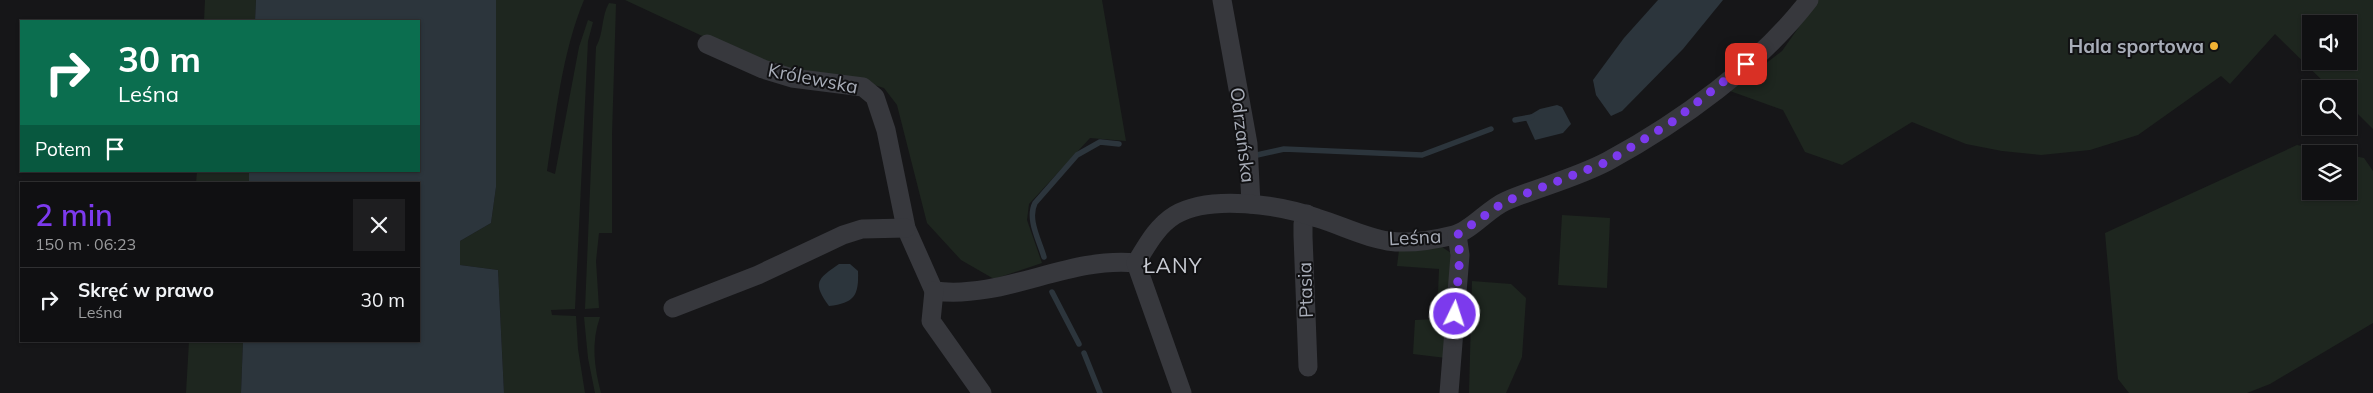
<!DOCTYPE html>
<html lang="pl">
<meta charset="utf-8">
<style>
:root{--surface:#101012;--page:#1e1e20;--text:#f1f3f6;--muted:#9c9d9f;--line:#303032;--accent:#7c3aed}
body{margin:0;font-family:Mulish,sans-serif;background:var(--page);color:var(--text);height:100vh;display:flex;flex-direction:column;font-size:19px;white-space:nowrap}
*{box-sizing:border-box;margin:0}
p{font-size:16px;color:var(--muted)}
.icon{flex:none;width:28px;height:28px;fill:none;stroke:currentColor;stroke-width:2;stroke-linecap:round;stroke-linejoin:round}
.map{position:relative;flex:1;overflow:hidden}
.drawer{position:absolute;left:20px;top:182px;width:400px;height:160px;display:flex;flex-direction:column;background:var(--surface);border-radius:0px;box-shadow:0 1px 4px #0004,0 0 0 1px var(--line)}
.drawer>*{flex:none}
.hud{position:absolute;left:20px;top:20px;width:400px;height:152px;border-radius:0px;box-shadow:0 1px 4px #0004,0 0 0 1px var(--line);background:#0b6e4f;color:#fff;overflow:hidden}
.tools{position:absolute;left:2302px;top:15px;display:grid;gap:10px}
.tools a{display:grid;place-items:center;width:55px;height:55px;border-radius:0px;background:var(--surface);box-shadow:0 1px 4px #0004,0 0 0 1px var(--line);font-size:25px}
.pin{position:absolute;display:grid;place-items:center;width:42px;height:42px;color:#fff;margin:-21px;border-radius:10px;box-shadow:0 2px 8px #0006}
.me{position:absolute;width:55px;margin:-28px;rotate:4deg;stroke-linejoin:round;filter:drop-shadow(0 0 4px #0008)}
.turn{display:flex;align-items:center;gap:18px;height:105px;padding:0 15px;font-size:22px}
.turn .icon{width:65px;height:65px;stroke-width:2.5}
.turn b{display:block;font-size:35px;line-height:42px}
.then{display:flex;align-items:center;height:48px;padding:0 15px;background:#0003;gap:10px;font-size:19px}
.round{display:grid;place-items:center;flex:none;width:52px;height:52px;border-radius:0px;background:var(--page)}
.summary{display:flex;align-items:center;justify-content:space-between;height:85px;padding:0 15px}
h1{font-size:30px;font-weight:600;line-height:38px;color:var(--accent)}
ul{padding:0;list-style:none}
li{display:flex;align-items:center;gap:15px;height:65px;padding:0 15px;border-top:1px solid var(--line)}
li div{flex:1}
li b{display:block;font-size:19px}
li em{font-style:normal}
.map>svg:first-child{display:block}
.green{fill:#1e261f;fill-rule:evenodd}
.water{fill:#2c353c}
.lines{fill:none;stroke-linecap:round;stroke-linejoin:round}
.stream{stroke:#2c353c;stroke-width:5.5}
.street{stroke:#37383d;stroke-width:19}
.route{stroke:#7c3aed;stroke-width:9;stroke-dasharray:0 16.2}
.poi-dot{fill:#f2b134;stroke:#111113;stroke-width:2}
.labels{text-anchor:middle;stroke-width:4;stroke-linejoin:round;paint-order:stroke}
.poi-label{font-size:19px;font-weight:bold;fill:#a8adb8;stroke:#111113;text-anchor:end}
.street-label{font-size:19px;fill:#a8adb8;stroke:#111113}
.quarter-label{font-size:21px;letter-spacing:1px;fill:#c9ccd4;stroke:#111113}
</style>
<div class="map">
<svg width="2373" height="393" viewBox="0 0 2373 393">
<rect width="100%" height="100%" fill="#161618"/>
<g class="green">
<path d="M205,0h51l-1,21h-51z"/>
<path d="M496,0h88c-22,53 -28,114 -37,171l8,3 24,-127 9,-27 5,2 -5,19 -13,268 -24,1 1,5 24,1 2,33 7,44h-81l-6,-123 -38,-5v-24l31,-18 5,-36z"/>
<path d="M625,0h477l24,141 -36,-3 -61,66 -2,16 15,43 -48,16 -33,-19 -34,-37 -30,-118 -13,-17 -16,-5 -75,-10 -80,-32z"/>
<path d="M1818,0h555v129l-24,-24v-16h-18l-56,-55 -45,50 -9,-8 -83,59 -48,15 -49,5 -39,-4 -36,-7 -54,-22 -70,43 -37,-13 -22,-42 -53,-19 52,-40zM2311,24h38v37h-38z"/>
<path d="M609,3l7,1 -4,131v98h-13l-3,28 3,47 -14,1 11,-262c8,-14 5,-30 13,-44z"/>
<path d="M2297,145l44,9h-30v37h38v-36l15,3 9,13v152l-103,61 -23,9h-118l-11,-14 -13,-146z"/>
<path d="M197,171h52v13h-53z"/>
<path d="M1562,215l48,3 -3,70 -49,-3z"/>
<path d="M1442,247l9,6 -5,105 -33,-4 2,-34 22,-1 2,-50 -42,-3 2,-16z"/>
<path d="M1472,281l39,3 15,14 -4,59 -16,36h-37z"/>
<path d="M584,317h16c-9,25 -6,50 1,76h-6l-7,-35z"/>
<path d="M189,341h54l-2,52h-55z"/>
</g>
<g class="water">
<path d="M256,0h240v187l-5,36 -31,18v24l38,5 6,123h-263l2,-52h176v-157h-170v-13h170v-150h-164z"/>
<path d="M1658,0h65l-40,49 -61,62 -11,5 -15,-21 -3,-15 31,-42z"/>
<path d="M1557,105l5,2 9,17 -8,9 -28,7 -10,-22 15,-9z"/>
<path d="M839,264h11l8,7c1,25 -4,32 -29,35 -17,-23 -12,-27 10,-42z"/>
</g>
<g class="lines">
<g class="stream">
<path d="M1515,120l17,-3"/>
<path d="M1257,155l27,-6 138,6 69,-26"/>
<path d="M1044,257c-5,-17 -17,-38 -9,-54l42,-48 23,-13 19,2"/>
<path d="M1052,292l27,52"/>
<path d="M1084,353l16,40"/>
</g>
<g class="street">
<path d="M1222,0l26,144 3,60"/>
<path d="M707,44l56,25 29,9 71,9 12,10 11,33 20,98 28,63c70,9 134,-35 202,-28"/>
<path d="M1307,214l-4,10v12l5,131"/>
<path d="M934,291l-3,30 51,72"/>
<path d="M673,308l85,-33 85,-40 19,-6 44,-1"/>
<path d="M1182,393l-46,-130c11,-18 21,-37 39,-48 36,-21 105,-10 142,3 24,7 46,19 71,23 21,3 46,-1 66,-6 17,-4 35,-27 52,-34 33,-14 70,-23 102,-40 72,-39 151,-96 201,-161"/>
<path d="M1449,393l11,-138 -3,-20"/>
</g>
</g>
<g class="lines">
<path class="route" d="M1455,314l5,-59 -3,-20 47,-33 103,-40 65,-40 74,-58"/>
</g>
<circle class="poi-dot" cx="2214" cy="46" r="5"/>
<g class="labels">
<g class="poi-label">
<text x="2204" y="53">Hala sportowa</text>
</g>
<g class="street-label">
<text transform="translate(813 78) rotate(11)" y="7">Królewska</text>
<text transform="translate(1243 135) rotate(83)" y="7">Odrzańska</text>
<text transform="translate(1415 237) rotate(-3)" y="7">Leśna</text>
<text transform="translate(1305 290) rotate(-92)" y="7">Ptasia</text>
</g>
<g class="quarter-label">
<text x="1173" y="273">ŁANY</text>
</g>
</g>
</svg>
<div class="tools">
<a><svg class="icon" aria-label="sound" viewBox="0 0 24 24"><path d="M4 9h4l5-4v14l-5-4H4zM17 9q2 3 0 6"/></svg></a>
<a><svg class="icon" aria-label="search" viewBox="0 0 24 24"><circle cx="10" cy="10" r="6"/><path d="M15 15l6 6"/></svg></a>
<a><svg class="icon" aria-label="layers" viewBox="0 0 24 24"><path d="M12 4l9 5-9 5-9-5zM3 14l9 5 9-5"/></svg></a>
</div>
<div class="pin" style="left:1746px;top:64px;background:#d93025"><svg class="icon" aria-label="arrive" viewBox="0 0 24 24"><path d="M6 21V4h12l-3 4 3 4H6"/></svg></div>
<svg class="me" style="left:1455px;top:314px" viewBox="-20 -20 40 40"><circle r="17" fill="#7c3aed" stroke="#fff" stroke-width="3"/><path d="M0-11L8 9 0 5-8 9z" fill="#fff"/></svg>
<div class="hud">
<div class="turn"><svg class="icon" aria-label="right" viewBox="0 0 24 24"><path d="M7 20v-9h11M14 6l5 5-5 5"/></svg><div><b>30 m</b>Leśna</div></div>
<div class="then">Potem<svg class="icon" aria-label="arrive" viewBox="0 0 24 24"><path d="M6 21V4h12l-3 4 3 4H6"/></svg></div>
</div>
<section class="drawer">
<div class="summary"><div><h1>2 min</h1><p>150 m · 06:23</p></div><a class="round"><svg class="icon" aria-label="close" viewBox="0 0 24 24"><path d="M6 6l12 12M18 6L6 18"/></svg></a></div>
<ul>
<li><svg class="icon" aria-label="right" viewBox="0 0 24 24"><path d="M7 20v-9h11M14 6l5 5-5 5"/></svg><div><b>Skręć w prawo</b><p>Leśna</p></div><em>30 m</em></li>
</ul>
</section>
</div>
